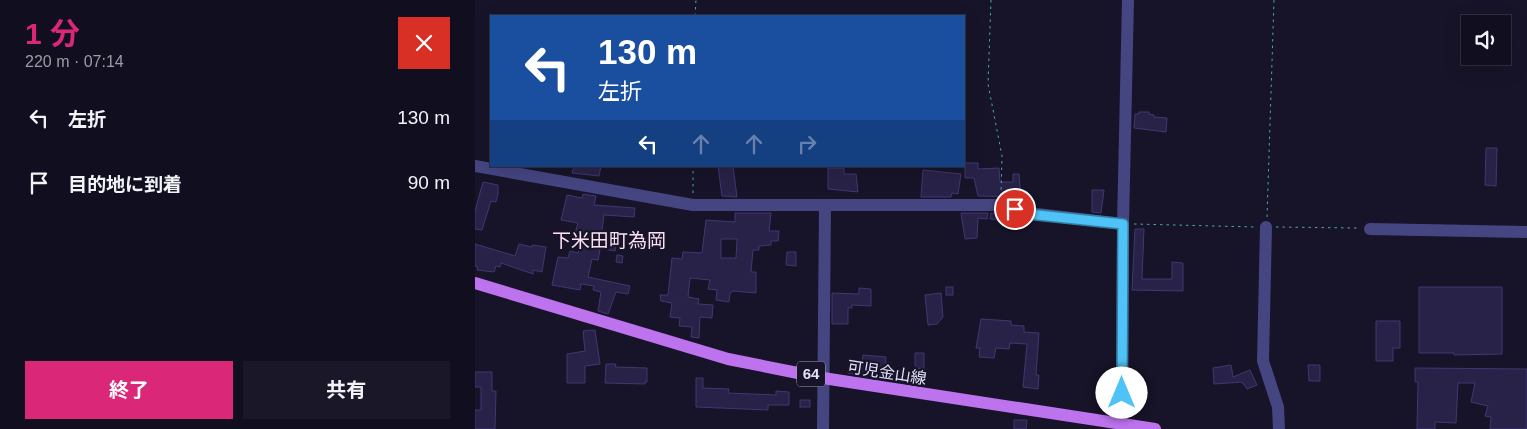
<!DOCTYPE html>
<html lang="ja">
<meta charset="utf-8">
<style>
:root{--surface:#110f1f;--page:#1a1828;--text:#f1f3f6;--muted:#9c9ca4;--line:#302f3d;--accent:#db2777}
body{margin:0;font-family:Arial,"Noto Sans JP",sans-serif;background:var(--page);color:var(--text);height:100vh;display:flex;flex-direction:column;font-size:19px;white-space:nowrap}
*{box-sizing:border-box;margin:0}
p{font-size:16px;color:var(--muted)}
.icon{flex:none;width:28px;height:28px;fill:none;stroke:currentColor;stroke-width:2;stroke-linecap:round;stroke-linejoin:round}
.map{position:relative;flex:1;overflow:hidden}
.panel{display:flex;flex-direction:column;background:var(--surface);width:475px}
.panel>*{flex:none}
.top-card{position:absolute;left:15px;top:15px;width:475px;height:152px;border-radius:0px;box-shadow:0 5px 20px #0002,0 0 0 1px var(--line);background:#1a4fa0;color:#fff;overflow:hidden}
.fabs{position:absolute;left:986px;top:15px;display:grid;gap:10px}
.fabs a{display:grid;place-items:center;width:50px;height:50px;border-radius:0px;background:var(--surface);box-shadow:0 5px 20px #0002,0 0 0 1px var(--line);font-size:25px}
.pin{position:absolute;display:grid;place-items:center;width:42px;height:42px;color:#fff;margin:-21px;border:2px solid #fff;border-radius:50%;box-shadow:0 1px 5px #0007}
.me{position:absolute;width:55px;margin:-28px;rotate:0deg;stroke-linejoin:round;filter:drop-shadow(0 0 4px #0008)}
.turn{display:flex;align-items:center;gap:18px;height:105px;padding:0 25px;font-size:22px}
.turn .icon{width:65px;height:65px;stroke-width:2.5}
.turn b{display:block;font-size:35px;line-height:42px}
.lanes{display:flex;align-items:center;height:48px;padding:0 25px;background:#0003;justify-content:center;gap:25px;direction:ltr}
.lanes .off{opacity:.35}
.round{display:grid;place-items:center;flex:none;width:52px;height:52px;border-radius:0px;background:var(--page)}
.headline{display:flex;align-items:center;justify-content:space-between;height:85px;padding:0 25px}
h1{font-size:30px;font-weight:700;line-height:38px;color:var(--accent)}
.primary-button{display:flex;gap:10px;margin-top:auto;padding:10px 25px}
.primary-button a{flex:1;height:58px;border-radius:0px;background:var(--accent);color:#fff;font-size:20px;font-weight:700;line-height:58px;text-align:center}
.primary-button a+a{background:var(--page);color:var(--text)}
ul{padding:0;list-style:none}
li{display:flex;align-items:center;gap:15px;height:65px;padding:0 25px}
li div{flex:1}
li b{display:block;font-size:19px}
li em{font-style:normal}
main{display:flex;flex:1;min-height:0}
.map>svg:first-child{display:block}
.building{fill:#292248;stroke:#413771;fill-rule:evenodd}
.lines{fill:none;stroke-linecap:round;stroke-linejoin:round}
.path{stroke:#40afa5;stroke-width:1;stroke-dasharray:2.5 4;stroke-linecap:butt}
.minor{stroke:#454582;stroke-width:12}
.major{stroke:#bd73ee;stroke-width:12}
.route-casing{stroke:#337fa1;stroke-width:12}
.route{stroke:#4fc3f7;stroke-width:9}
.labels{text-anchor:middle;stroke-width:4.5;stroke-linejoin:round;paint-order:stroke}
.shield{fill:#171429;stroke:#a5a3bc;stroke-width:1}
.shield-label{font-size:15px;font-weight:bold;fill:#e2e0fb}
.street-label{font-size:16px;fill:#e2e0fb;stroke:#171429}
.quarter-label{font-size:19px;fill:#fbe1f3;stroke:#171429}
</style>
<main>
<section class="panel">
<div class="headline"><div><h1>1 分</h1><p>220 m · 07:14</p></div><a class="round" style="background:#d93025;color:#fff"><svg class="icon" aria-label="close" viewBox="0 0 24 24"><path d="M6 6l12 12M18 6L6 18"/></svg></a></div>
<ul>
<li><svg class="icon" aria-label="left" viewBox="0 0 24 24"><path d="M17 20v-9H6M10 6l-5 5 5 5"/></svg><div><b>左折</b></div><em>130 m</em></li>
<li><svg class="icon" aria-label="arrive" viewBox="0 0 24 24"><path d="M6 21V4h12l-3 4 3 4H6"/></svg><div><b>目的地に到着</b></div><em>90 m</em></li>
</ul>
<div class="primary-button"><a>終了</a><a>共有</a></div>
</section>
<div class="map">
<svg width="1052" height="429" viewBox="0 0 1052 429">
<rect width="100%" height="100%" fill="#171429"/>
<g class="building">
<path d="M664,112h10v2l5,1v2l13,1 -1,14 -32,-4 1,-14h4z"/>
<path d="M1011,148h11l-1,38 -11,-1z"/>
<path d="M490,163h13v6l21,-1 1,14h13v-8h6l2,23 -43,-1 -4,-18h-9z"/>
<path d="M99,166h27l-2,10 -27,-3z"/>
<path d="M243,166h15l4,31 -15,-1z"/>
<path d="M353,168h16v6h12l2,18 -30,-3z"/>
<path d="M448,170l38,4 -3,20 -6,-1 -1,4h-30z"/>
<path d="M8,182l15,3v9l-2,8 -5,-1 -9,29 -7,-1v-18z"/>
<path d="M617,190h12l-3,23 -9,-1z"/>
<path d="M108,194l13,2 -2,9 41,3 -1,9 -30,-2 -3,22 -26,-4 3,-10 -17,-3 2,-8 4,-17 15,3z"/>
<path d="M260,213h36l-2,18h10l-1,10h-7v4l-12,1v4h-6l-2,22h5v21l-23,-2 -3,2 -1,9 -13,-2 1,-10 -9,-1 2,-9 -20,-2 -2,19 11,2 -1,5 15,1 -1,13 -12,-1 -1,21 -8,-1 1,-10 -13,-1 1,-8 -10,-1 2,-14 -11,-2 -1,-6h8l4,-37 10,1 1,-7 19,1 4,-33 29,2zM246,239h16l-1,19h-15z"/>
<path d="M486,213h27l-1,6 -9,-1 -1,20 -12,1z"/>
<path d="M516,213h8v7l-9,-1z"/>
<path d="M660,229h9l-2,50h30v-17l11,1v28l-51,-1z"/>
<path d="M123,240l18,3 -1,8 -18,-3z"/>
<path d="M0,244l40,12 4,-12 13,3v-2l14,2 -4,25 -9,-2v4l-32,-11 -1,4 -4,-1 -2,6 -17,-2 1,-3 -3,-1z"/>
<path d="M105,246l20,4 -2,10 -6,-1 -4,18 42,9 -2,8 -12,-2 -8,22 -10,-3 3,-19 -8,-2 1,-4 -13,-2 -1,6 -28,-5 6,-28 10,1 2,-7 8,2z"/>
<path d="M312,252h9v14l-10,-1z"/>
<path d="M142,255l6,1 -1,7 -6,-1z"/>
<rect x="471" y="287" width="7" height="8"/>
<path d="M944,287h83v67l-48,1v-2h-35z"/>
<path d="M384,288l12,1v17l-19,-1v3h-4v16h-16v-31l27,1z"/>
<path d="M466,293l2,24 -6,7 -9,1 -3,-30z"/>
<path d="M506,319l30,2v4l13,1v6l15,1 -3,42h3l-1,14 -15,-2 4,-43 -17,-1 -1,6 -13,-1 -2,10 -15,-1 1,-9h-4z"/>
<path d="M901,321h24v27h-7v13h-17z"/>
<path d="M120,330l5,34 -15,2v17h-18v-29l18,-3 -2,-20z"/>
<path d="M440,353h9v16l-9,-1z"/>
<path d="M388,355l23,2 -1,19 -37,-3 3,-13 11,2z"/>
<path d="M131,364h10l-1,3 32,1v14h-2v2l-40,-1z"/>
<path d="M756,365l2,12 17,-7 7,15 -10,4 -5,-7 -28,2 -1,-16z"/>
<path d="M833,365h12v16h-11z"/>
<path d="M940,368l112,1v60h-37l1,-12 -6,-1 3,-10 -17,-4 4,-19h-17l-2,40 -21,-1v7h-18l1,-47h-3z"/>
<path d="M0,372h17v19h4l-1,38h-20v-19h6v-23h-6z"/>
<path d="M221,378h7v10l26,1 -1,4 48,2v-4l13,1v13h-21v5l-72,-3z"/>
<rect x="325" y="400" width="10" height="7"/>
<path d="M539,420h13l-1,9h-12z"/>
</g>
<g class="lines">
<g class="path">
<path d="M516,0l-3,84 14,72 -1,39"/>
<path d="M220,16l1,-16"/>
<path d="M218,193v-27"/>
<path d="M792,217l7,-217"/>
<path d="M659,224l121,3"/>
<path d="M801,227l83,1"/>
</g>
<g class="minor">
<path d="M0,166l218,39h308l27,8 95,11"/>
<path d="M791,227l-3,134 15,46 1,22"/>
<path d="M895,229l157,3"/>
<path d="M348,429l2,-224"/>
<path d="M647,429l1,-205 5,-224"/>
</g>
<path class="major" d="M0,283l253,76 95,19 332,51"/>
</g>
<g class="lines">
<defs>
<path id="route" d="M540,209l13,5 95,10 -1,169"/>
</defs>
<use href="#route" class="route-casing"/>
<use href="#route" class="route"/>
</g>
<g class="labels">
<rect class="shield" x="322" y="361.5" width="28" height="25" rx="4"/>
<g class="shield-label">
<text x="336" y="379">64</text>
</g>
<g class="street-label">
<text transform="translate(412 372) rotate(9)" y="6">可児金山線</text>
</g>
<g class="quarter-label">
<text x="134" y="247">下米田町為岡</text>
</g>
</g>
</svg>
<div class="fabs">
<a><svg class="icon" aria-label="sound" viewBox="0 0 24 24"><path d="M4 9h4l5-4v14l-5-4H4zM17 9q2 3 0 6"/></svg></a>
</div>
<div class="pin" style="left:540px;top:209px;background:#d93025"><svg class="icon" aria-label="arrive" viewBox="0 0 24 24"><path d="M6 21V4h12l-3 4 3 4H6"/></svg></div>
<svg class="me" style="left:647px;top:393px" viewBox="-20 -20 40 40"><circle r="19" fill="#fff"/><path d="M0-13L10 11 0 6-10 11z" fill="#4fc3f7"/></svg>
<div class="top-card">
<div class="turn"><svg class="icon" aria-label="left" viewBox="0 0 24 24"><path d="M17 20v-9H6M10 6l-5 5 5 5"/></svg><div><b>130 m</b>左折</div></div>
<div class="lanes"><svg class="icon" aria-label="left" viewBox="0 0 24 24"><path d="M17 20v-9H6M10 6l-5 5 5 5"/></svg><svg class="icon off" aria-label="ahead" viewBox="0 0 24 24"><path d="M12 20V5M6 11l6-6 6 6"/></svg><svg class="icon off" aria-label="ahead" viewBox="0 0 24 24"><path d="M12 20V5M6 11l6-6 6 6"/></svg><svg class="icon off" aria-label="right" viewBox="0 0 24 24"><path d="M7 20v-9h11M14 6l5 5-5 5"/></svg></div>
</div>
</div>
</main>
